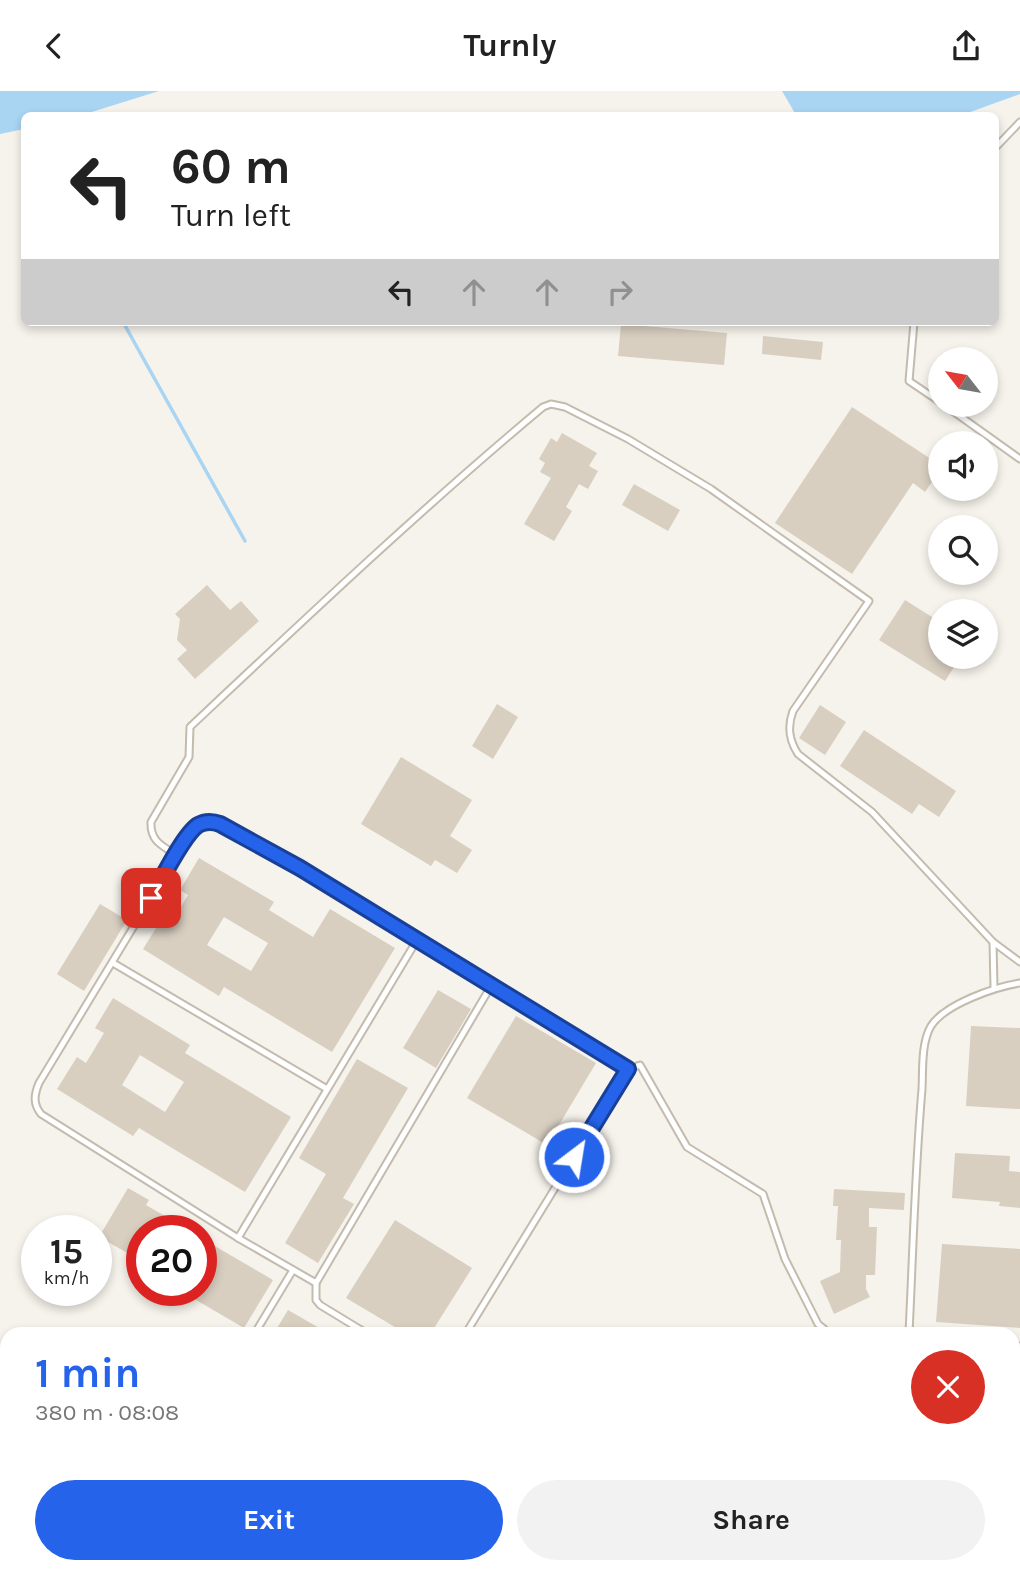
<!DOCTYPE html>
<meta charset="utf-8">
<style>
:root{--surface:#fff;--page:#f2f2f2;--text:#222;--muted:#767676;--accent:#2563eb}
body{margin:0;font-family:Karla,sans-serif;background:var(--page);color:var(--text);height:100vh;display:flex;flex-direction:column;font-size:26px;white-space:nowrap}
*{box-sizing:border-box;margin:0}
p{font-size:23px;color:var(--muted)}
.icon{flex:none;width:38px;height:38px;fill:none;stroke:currentColor;stroke-width:2;stroke-linecap:round;stroke-linejoin:round}
.map{position:relative;flex:1;overflow:hidden}
.sheet{position:absolute;left:0px;top:1236px;width:1020px;height:247px;display:flex;flex-direction:column;background:var(--surface);border-radius:21px 21px 0 0;box-shadow:0 4px 10px #0003}
.sheet>*{flex:none}
.top-card{position:absolute;left:21px;top:21px;width:978px;height:214px;border-radius:10px;box-shadow:0 4px 10px #0003;background:#fff;color:var(--text);overflow:hidden}
.needle{width:46px;rotate:301deg}
.fabs{position:absolute;left:928px;top:256px;display:grid;gap:14px}
.fabs a{display:grid;place-items:center;width:70px;height:70px;border-radius:50%;background:var(--surface);box-shadow:0 4px 10px #0003;font-size:35px}
.speed{position:absolute;left:21px;top:1124px;display:flex;gap:14px;font-size:35px;font-weight:700;text-align:center}
.speed>*{display:grid;place-content:center;width:91px;height:91px;border-radius:50%;background:var(--surface);box-shadow:0 4px 10px #0003;line-height:1}
.speed small{font-size:18px;font-weight:400}
.speed .limit{border:10px solid #d22;background:#fff;color:#111}
.pin{position:absolute;display:grid;place-items:center;width:60px;height:60px;color:#fff;margin:-30px;border-radius:14px;box-shadow:0 4px 10px #0006}
.me{position:absolute;width:77px;margin:-38px;rotate:31deg;stroke-linejoin:round;filter:drop-shadow(0 0 5px #0008)}
.turn{display:flex;align-items:center;gap:24px;height:147px;padding:0 35px;font-size:32px}
.turn .icon{width:91px;height:91px;stroke-width:2.5}
.turn b{display:block;font-size:49px;line-height:60px}
.lanes{display:flex;align-items:center;height:66px;padding:0 35px;background:#0003;justify-content:center;gap:35px;direction:ltr}
.lanes .off{opacity:.35}
.round{display:grid;place-items:center;flex:none;width:74px;height:74px;border-radius:37px;background:var(--page)}
.overview{display:flex;align-items:center;justify-content:space-between;height:119px;padding:0 35px}
h1{font-size:42px;font-weight:700;line-height:52px;color:var(--accent)}
.button{display:flex;gap:14px;margin-top:auto;padding:14px 35px}
.button a{flex:1;height:80px;border-radius:42px;background:var(--accent);color:#fff;font-size:28px;font-weight:700;line-height:80px;text-align:center}
.button a+a{background:var(--page);color:var(--text)}
header{display:flex;justify-content:space-between;align-items:center;height:91px;padding:0 35px;background:var(--surface);font-size:32px;font-weight:700}
.map>svg:first-child{display:block}
.water{fill:#a9d4f2}
.lines{fill:none;stroke-linecap:round;stroke-linejoin:round}
.stream{stroke:#a9d4f2;stroke-width:3.5}
.building{fill:#d8cfc1;fill-rule:evenodd}
.lane-casing{stroke:#c2bbae;stroke-width:9}
.lane{stroke:#fff;stroke-width:5}
.route-casing{stroke:#184099;stroke-width:18}
.route{stroke:#2563eb;stroke-width:12}
</style>
<header><svg class="icon" aria-label="back" viewBox="0 0 24 24"><path d="M15 5l-7 7 7 7"/></svg>Turnly<svg class="icon" aria-label="share" viewBox="0 0 24 24"><path d="M12 15V3M7 8l5-5 5 5M5 13v7h14v-7"/></svg></header>
<div class="map">
<svg width="1020" height="1481" viewBox="0 0 1020 1481">
<rect width="100%" height="100%" fill="#f6f3ec"/>
<g class="water">
<path d="M0,0h159l-77,24h-58v14l-24,5z"/>
<path d="M782,0h238v3l-58,21h-166z"/>
</g>
<g class="lines">
<path class="stream" d="M123,231l122,219"/>
</g>
<g class="building">
<path d="M621,233l106,9 -3,32 -106,-9z"/>
<path d="M763,245l60,6 -2,18 -59,-6z"/>
<path d="M852,316l88,58v5l-15,22 -12,-9 -61,91 -77,-51z"/>
<path d="M562,342l35,20 -8,13 9,5 -10,18 -9,-5 -13,23 6,4 -18,30 -30,-17 27,-46 -11,-6 5,-9 -6,-4 12,-21 6,4z"/>
<path d="M634,393l46,26 -12,21 -46,-26z"/>
<path d="M207,494l23,25 11,-9 18,20 -64,58 -18,-20 10,-9 -10,-10 3,-21 -5,-5z"/>
<path d="M905,509l35,22v34h21l-16,25 -66,-41z"/>
<path d="M497,613l21,13 -25,42 -21,-13z"/>
<path d="M820,614l26,17 -21,33 -26,-17z"/>
<path d="M864,639l92,61 -17,26 -20,-13 -7,10 -72,-48z"/>
<path d="M401,666l71,43 -22,36 22,14 -15,23 -22,-13 -4,6 -70,-42z"/>
<path d="M199,767l75,44 -5,8 44,27 17,-28 65,39 -63,104 -108,-65 -5,9 -76,-47 20,-32 8,6 17,-28 -8,-5zM224,826l44,26 -17,28 -44,-26z"/>
<path d="M100,813l27,16 -43,71 -27,-17z"/>
<path d="M438,899l33,19 -35,59 -33,-20z"/>
<path d="M113,907l77,47 -5,8 106,64 -46,75 -106,-64 -6,8 -76,-47 20,-32 9,6 18,-30 -9,-5zM140,964l44,27 -19,30 -43,-27z"/>
<path d="M516,925l80,47 -49,82 -80,-47z"/>
<path d="M971,935l49,2v81l-54,-3z"/>
<path d="M357,968l51,29 -65,110 11,6 -36,59 -33,-20 41,-69 -27,-16z"/>
<path d="M955,1062l55,3 -1,15 11,1v36l-21,-2 1,-4 -48,-4z"/>
<path d="M128,1097l21,12 -3,5 43,25h-47v37l-13,-7 2,-5 -32,-18z"/>
<path d="M834,1098l71,4 -1,17 -35,-2v19h8l-2,48h-9v14l4,8 -36,17 -14,-33 20,-9 1,-32h-5l2,-34h-5z"/>
<path d="M395,1129l77,48 -41,65h-26l-59,-35z"/>
<path d="M201,1147l72,42 -29,48 -65,-38h22z"/>
<path d="M942,1153l78,5v79l-84,-6z"/>
<path d="M288,1219l40,23h-54z"/>
</g>
<g class="lines">
<defs>
<g id="lane">
<path d="M996,56l24,-25"/>
<path d="M914,231l-5,59 31,21"/>
<path d="M943,313l77,55"/>
<path d="M177,764c11,-17 20,-38 43,-32l80,45 328,201 12,-4 47,82 76,47 22,65 33,65 11,9"/>
<path d="M993,851l1,46"/>
<path d="M113,872l214,126"/>
<path d="M491,895l-175,297 -78,-45 -197,-124c-8,-10 -7,-19 -2,-31l138,-228c-15,-9 -27,-14 -26,-33l38,-65 1,-30c116,-109 231,-218 353,-320l8,-3 14,3 63,32 83,50 158,112 -76,110c-6,16 -4,29 5,43l74,58 121,130 27,20"/>
<path d="M238,1147l179,-298"/>
<path d="M316,1192v17l4,5 46,28"/>
<path d="M255,1242l38,-63"/>
<path d="M466,1242l162,-264"/>
<path d="M909,1242c4,-81 6,-163 13,-244 1,-19 -1,-46 9,-63 14,-22 64,-39 89,-43"/>
<path d="M1013,1255h7"/>
</g>
</defs>
<use href="#lane" class="lane-casing"/>
<use href="#lane" class="lane"/>
</g>
<g class="lines">
<defs>
<path id="route" d="M151,807c10,-17 32,-63 47,-73 7,-4 14,-4 22,-1l80,44 328,201 -54,88"/>
</defs>
<use href="#route" class="route-casing"/>
<use href="#route" class="route"/>
</g>
</svg>
<div class="fabs">
<a><svg class="needle" viewBox="-14 -14 28 28"><path d="M0-13l5 13h-10z" fill="#e53935"/><path d="M0 13l5-13h-10z" fill="#767676"/></svg></a>
<a><svg class="icon" aria-label="sound" viewBox="0 0 24 24"><path d="M4 9h4l5-4v14l-5-4H4zM17 9q2 3 0 6"/></svg></a>
<a><svg class="icon" aria-label="search" viewBox="0 0 24 24"><circle cx="10" cy="10" r="6"/><path d="M15 15l6 6"/></svg></a>
<a><svg class="icon" aria-label="layers" viewBox="0 0 24 24"><path d="M12 4l9 5-9 5-9-5zM3 14l9 5 9-5"/></svg></a>
</div>
<div class="speed"><div>15<small>km/h</small></div><div class="limit">20</div></div>
<div class="pin" style="left:151px;top:807px;background:#d93025"><svg class="icon" aria-label="arrive" viewBox="0 0 24 24"><path d="M6 21V4h12l-3 4 3 4H6"/></svg></div>
<svg class="me" style="left:574px;top:1066px" viewBox="-20 -20 40 40"><circle r="17" fill="#2563eb" stroke="#fff" stroke-width="3"/><path d="M0-11L8 9 0 5-8 9z" fill="#fff"/></svg>
<div class="top-card">
<div class="turn"><svg class="icon" aria-label="left" viewBox="0 0 24 24"><path d="M17 20v-9H6M10 6l-5 5 5 5"/></svg><div><b>60 m</b>Turn left</div></div>
<div class="lanes"><svg class="icon" aria-label="left" viewBox="0 0 24 24"><path d="M17 20v-9H6M10 6l-5 5 5 5"/></svg><svg class="icon off" aria-label="ahead" viewBox="0 0 24 24"><path d="M12 20V5M6 11l6-6 6 6"/></svg><svg class="icon off" aria-label="ahead" viewBox="0 0 24 24"><path d="M12 20V5M6 11l6-6 6 6"/></svg><svg class="icon off" aria-label="right" viewBox="0 0 24 24"><path d="M7 20v-9h11M14 6l5 5-5 5"/></svg></div>
</div>
<section class="sheet">
<div class="overview"><div><h1>1 min</h1><p>380 m · 08:08</p></div><a class="round" style="background:#d93025;color:#fff"><svg class="icon" aria-label="close" viewBox="0 0 24 24"><path d="M6 6l12 12M18 6L6 18"/></svg></a></div>
<div class="button"><a>Exit</a><a>Share</a></div>
</section>
</div>
